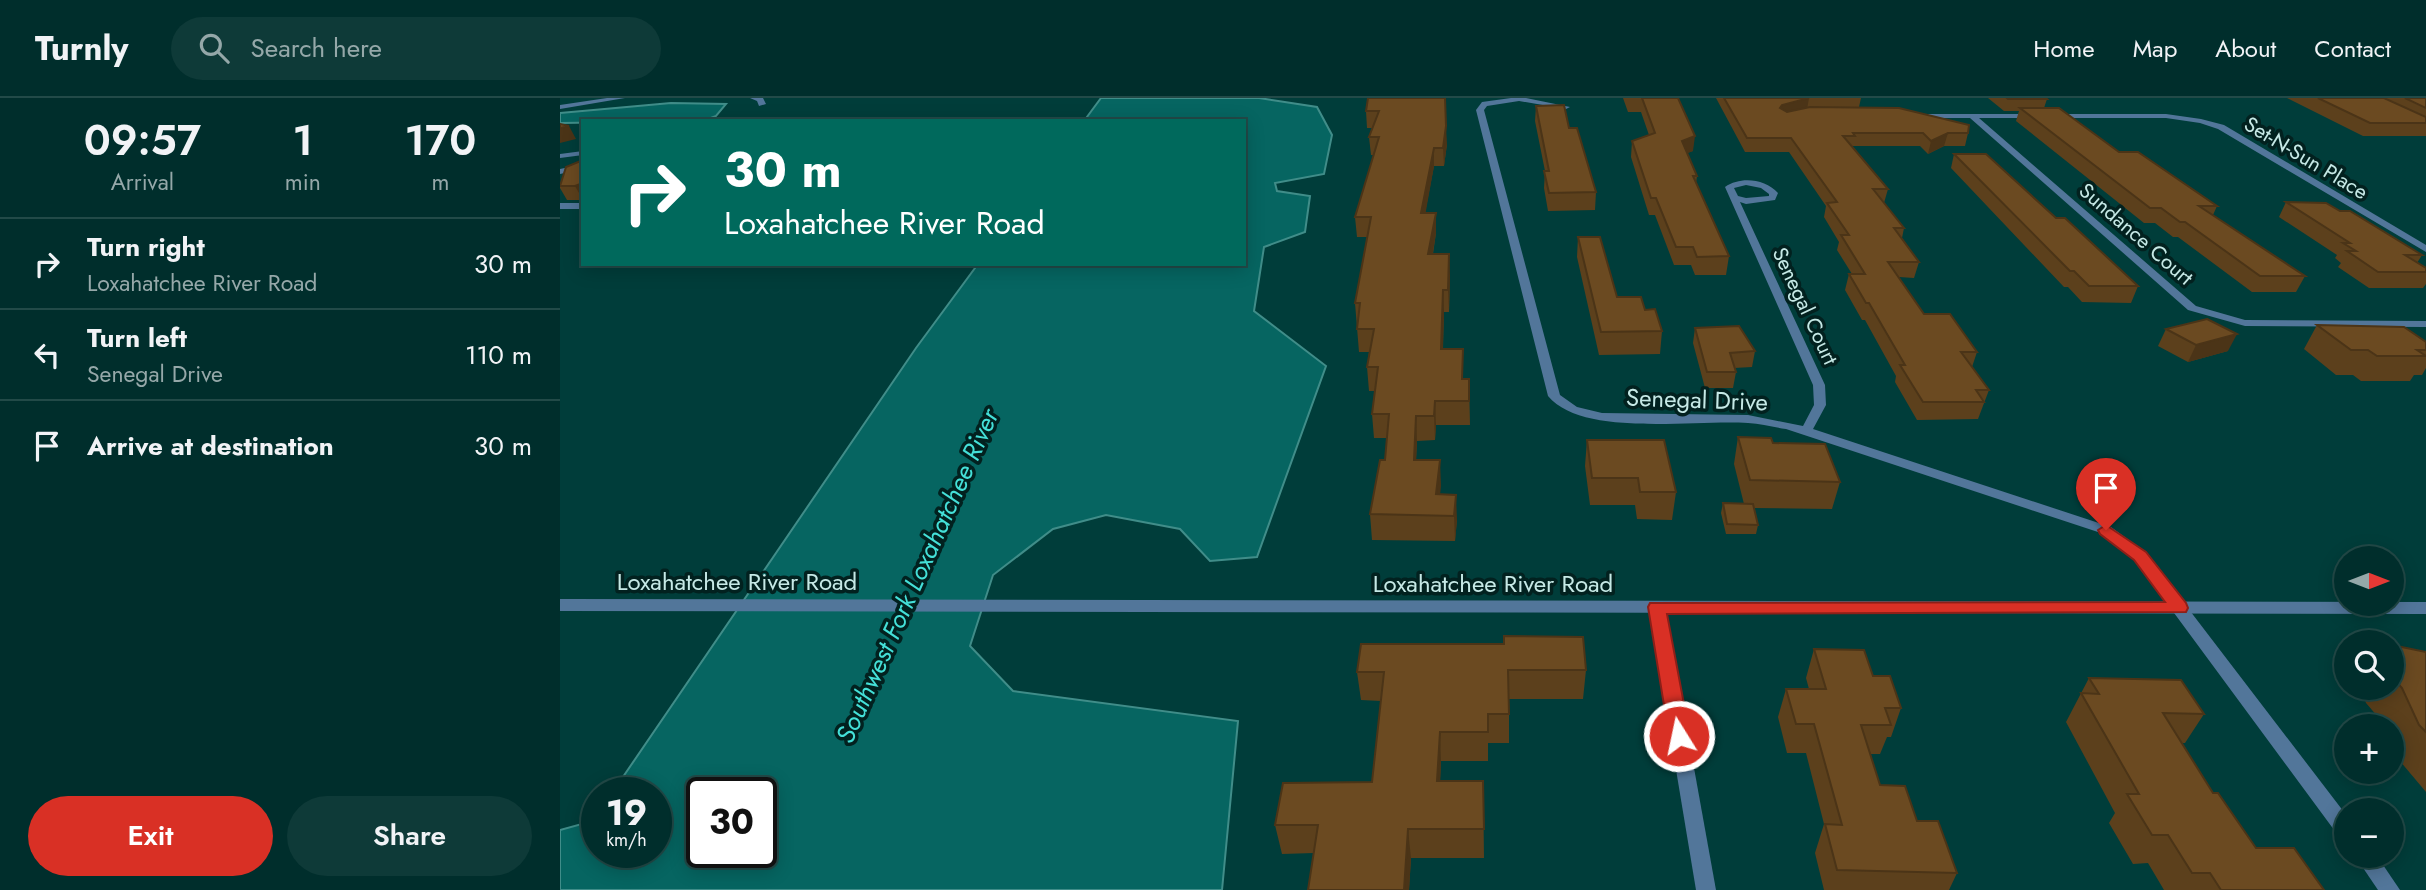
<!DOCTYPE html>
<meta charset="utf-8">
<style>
:root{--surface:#002e2c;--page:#0e3a38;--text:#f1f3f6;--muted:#95a8a9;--line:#224a48;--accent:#d93025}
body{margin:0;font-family:Jost,sans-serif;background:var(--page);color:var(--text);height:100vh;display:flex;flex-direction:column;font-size:26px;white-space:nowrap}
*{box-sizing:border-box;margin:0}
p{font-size:23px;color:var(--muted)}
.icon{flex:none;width:38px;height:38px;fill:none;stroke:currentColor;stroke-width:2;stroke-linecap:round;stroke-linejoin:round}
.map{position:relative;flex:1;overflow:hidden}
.details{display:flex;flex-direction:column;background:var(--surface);width:560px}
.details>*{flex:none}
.banner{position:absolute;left:21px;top:21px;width:665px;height:147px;border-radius:0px;box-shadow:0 4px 18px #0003,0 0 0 2px var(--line);background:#00695c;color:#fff;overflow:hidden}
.needle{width:46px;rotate:90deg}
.tools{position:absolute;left:1774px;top:448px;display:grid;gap:14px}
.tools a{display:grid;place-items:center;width:70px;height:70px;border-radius:50%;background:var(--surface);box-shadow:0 4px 18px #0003,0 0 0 2px var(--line);font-size:35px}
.speed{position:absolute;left:21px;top:679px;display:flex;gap:14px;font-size:35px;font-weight:700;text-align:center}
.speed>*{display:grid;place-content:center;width:91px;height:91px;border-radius:50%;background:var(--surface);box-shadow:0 4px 18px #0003,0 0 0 2px var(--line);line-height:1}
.speed small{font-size:18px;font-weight:400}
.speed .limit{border:4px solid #111;border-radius:10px;background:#fff;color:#111}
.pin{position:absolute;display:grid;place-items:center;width:60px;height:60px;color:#fff;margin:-72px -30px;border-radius:50% 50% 50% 0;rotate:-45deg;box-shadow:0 0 7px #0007}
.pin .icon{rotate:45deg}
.me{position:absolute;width:77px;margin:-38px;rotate:350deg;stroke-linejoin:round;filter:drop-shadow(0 0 5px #0008)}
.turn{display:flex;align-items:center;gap:24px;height:147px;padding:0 28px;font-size:32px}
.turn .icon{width:91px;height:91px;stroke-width:2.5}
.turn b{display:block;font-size:49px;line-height:60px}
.eta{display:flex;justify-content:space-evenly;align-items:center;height:119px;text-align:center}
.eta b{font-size:42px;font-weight:600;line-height:49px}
.primary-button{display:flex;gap:14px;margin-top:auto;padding:14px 28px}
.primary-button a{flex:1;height:80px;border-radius:42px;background:var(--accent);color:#fff;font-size:28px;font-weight:600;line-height:80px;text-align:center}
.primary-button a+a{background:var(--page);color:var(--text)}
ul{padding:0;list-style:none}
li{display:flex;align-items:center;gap:21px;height:91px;padding:0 28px;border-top:2px solid var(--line)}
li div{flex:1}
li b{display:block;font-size:26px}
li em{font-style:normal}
header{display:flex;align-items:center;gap:42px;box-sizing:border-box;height:98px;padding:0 35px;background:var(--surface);border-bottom:2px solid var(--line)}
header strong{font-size:33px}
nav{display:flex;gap:38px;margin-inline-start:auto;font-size:24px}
.search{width:490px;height:63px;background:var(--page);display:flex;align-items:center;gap:18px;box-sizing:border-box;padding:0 24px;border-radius:38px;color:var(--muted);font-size:26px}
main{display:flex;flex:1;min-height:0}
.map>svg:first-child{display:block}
.water{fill:#066561;stroke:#408d89;stroke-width:2;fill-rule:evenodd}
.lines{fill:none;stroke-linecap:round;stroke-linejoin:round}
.minor{fill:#52769a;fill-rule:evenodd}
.tertiary{fill:#52769a;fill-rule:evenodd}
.wall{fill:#5c401c}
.shaded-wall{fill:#4b3417}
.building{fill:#6b4a21;stroke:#4b3417;stroke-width:2}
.route{fill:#d93025;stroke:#8d1f18;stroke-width:2}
.labels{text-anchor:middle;stroke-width:7;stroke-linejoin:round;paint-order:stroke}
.far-street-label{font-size:21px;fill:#c6e9e6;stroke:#02211f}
.street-label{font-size:24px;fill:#c6e9e6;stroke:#02211f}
.water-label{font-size:26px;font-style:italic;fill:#44e0d8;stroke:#02211f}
</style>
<header>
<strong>Turnly</strong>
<div class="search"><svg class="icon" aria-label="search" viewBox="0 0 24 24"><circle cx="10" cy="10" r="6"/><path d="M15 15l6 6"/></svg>Search here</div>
<nav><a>Home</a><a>Map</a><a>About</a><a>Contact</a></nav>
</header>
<main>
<section class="details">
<div class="eta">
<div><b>09:57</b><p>Arrival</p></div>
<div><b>1</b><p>min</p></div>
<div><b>170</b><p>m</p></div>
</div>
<ul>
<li><svg class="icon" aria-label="right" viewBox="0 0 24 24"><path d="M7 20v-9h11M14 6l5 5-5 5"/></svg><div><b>Turn right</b><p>Loxahatchee River Road</p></div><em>30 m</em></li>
<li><svg class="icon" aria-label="left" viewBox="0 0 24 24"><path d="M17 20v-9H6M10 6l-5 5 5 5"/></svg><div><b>Turn left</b><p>Senegal Drive</p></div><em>110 m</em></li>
<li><svg class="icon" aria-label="arrive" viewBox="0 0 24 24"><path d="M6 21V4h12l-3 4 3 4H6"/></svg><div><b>Arrive at destination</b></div><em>30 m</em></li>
</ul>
<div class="primary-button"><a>Exit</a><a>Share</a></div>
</section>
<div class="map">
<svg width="1866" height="792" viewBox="0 0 1866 792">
<rect width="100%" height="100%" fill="#003d3a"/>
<g class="water">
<path d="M541,0h158l58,9 15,28 -8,39 -49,9 2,8 33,5 -5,36 -41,15 -10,64 72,55 -69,191 -47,4 -30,-32 -74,-14 -53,14 -60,46 -23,71 43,45 225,30 -16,169h-662v-60l33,-9 4,-6v37h59v-59h-44l304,-445 62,-84h266v-143h-160zM142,695h59v59h-59z"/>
<path d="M111,5l55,1 -10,12 -13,5 -143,2v-10z"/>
</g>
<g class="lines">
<g class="minor">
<path d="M47,0h18l-65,11v-4z"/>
<path d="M190,0h13l3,6 -7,2 -2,-5z"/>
<path d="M951,0h15l44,9 -4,2 -47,-8 -32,5 -3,4 76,285 17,12 25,6 146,2 55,11 11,-21 -1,-20 -88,-198c16,-11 40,-8 53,6l-3,7 -29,4 -6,-2 85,183 1,20 -13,24 298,98 34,25 202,264v25l-7,-3 -205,-278 -34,-27 -315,-104c-13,-2 -25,-5 -38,-6 -52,-4 -165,15 -200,-27l-72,-286 6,-8zM1186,87l15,3 8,6v2l-23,2 -8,-2 -4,-8z"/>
<path d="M1353,16h253l35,5 23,6 202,120v7l-208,-123 -18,-6 -34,-5h-187l217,188 49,14 181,1v6l-181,-1 -57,-16 -218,-192h-60v-4z"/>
<path d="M23,53v4l-23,3v-4z"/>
<path d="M23,66v5l-23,5v-5z"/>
<rect x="0" y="105" width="23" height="6"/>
<path d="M1097,503l6,2 2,4 51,283h-20l-47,-283 2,-4z"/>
<path d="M1795,758h22l23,34h-22z"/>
</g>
<path class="tertiary" d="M0,501l1866,3v12l-1866,-3z"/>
</g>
<g class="wall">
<path d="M808,0l79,46 -3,22h-10l-9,47 11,20 -3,21 17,21 -1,37h-5l-1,37 20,30h6l1,46h-34l-1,15 -18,1 -1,19h24v34l17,26 -2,21 -83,-1 -2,-26 15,-54 2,-22h-13l-2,-24 3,-23h-6l-2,-24 2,-15h-10l-4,-49 12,-66h-10l-2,-20 19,-62h-3l-2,-18 4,-9h-6l-1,-17z"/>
<path d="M1063,0h55l15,53 -6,2 10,23 -1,7 33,73 -3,19h-31l-4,-10h-17l-19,-50h-6l-18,-58 1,-16 17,-6 -8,-23h-13z"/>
<path d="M1156,0h145l-2,9 109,26 -3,13h-21l-16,8 -8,-8h-67v1l35,42 -4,14 20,25 -2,10 17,24 -5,16 -15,-1 25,37 53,38 -5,15 17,23 -11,29 -61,1 -22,-38 1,-6 -31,-56h-3l-17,-30 4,-16h3l-15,-24 2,-8 -15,-25 2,-11 -37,-54h-44z"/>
<path d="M1428,0h58l1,1 -3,9 75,44 98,54 -4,9 92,61 -9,16h-44l-74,-55h-5l-18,-14h-11l-128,-102 3,-10h-15z"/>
<path d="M1727,0h139v38h-63z"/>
<path d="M976,8l33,22 27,64 -1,18 -47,1 -4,-23 1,-17 -10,-50z"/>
<path d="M1394,56l102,64 82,68 -7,17 -49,-1 -14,-15h-4l-113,-119z"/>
<path d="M23,62v40h-16l-7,-12v-4z"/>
<path d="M1726,104l54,9 82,44 -5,8 9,5v16l-3,4h-54l-31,-21 3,-4 -6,-5 2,-3 -58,-38z"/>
<path d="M1018,139l39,60 45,34 -2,23 -61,1 -22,-98z"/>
<path d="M1757,227l109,17v26l-4,7h-8l-4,6h-49l-8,-6h-17l-32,-26z"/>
<path d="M1135,230l60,23 -3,16 -18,1 2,4 -3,16h-28l-12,-45z"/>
<path d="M1606,231l62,22 -40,11 -30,-16z"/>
<path d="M1178,339l35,6 67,39 -8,27 -78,-1 4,17 -2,9h-30l-5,-21 2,-10 21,1 -10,-40z"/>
<path d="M1027,342l89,52 -4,28 -35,-1 -2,-14h-45l-5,-39z"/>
<path d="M801,546l225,26 -3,29h-74v44h-21v18h-47l-1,20h43l1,77h-73l-2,32h-101l6,-37 -32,1 -7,-29 97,-43 9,-81 -20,-1 -4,-28z"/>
<path d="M1832,547l34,7v140l-32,-38 -2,-5v-23h-10l-4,-9 -12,-14 -6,-15h32z"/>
<path d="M1254,551l59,27 28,32 -10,29h-4l-7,17h-10l10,31 37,36 40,52 -8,17h-125l-9,-37 9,-29 -18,-71h-19l-9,-36 8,-28h23l-3,-11z"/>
<path d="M1529,580l115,36 -19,29h-4l32,50 43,55 68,42h-160l-16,-27 -15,1 -24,-41 6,-10 -49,-91z"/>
</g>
<g class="shaded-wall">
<path d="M1249,0l-2,12 -28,7 1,-9 2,-3z"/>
<path d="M9,28l7,13 -16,4v-15z"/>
<path d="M886,28l1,18 -3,22 -1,-18z"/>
<path d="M1388,35l-4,13 -16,8 3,-13z"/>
<path d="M1135,38l-2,15 -13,5 2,-15z"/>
<path d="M874,50v18l-12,67 -1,-20z"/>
<path d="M23,85v17l-8,-14z"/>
<path d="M876,115v20l-7,43 -1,-22z"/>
<path d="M889,156l1,21 -1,37 -1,-22z"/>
<path d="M883,192l1,22 -2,60 -1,-23z"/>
<path d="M1677,236l-9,17 -40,11 8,-17z"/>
<path d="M875,303l1,24 -1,15 -1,-24z"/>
<path d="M856,318l1,25 -2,44 -1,-25z"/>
<path d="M880,362l1,26 -3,29 -2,-21z"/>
<path d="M896,397l1,25 -2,21 -1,-25z"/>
<path d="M880,634l1,29 -2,49 -2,-29z"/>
<path d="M848,731l3,29 -2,32h-5z"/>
</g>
<g class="building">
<path d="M808,0h77l1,28 -3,22h-9l-13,65h15l-8,41h21l-1,36h-5l-2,59h22l-1,30h7v22h-34l-1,15h-18l-2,44h26l-4,34 20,1 -2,21 -84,-2 10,-54h5l4,-46h-17l6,-47h-11l7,-38h-17l3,-26h-5l16,-86h-16l24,-80h-10l10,-26h-13z"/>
<path d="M1082,0h36l17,38 -13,5 15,35h-4l36,80 -32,1 -4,-10h-17l-20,-49h-5l-19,-57 23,-8z"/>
<path d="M1164,0h85l-27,7 -2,3 7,4 23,-5 89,1 70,17 -1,8h-20l-17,8 -8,-8h-70l2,3h-12l45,53h-15l31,39h-10l25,34h-31l36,52h26l27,38h-16l28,38h-13l8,12h-61l-23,-37h5l-36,-62h-3l-17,-29h16l-24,-39h8l-22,-32 10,-1 -46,-64h-44z"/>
<path d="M1447,0h39l1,1h-39z"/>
<path d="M1758,0h66l42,19v6h-56z"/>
<path d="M1845,0h21v10z"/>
<path d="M1004,7l5,23h8l19,64 -47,1 -5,-22h5l-13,-65z"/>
<path d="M1460,10h39l60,44h19l79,54h-18l106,70h-45l-75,-54h-5l-19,-14h-11z"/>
<path d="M0,26l9,2 -9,2z"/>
<path d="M1394,56h32l70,64h9l73,68h-49l-15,-15h-4z"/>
<path d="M23,62v23l-8,3h-15l6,-19z"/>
<path d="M1726,104l40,1 14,8h10l72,44h-17l21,13v4h-48l-31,-21h9l-13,-8h7z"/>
<path d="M1018,139h22l17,60h24l4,13 10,-1 7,22 -61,1z"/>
<path d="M1647,221l30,15 -41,11 -30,-16z"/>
<path d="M1757,227l87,2 22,15v8h-9l9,6h-49l-9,-6h-17z"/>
<path d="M1179,228l16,25 -25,2 6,19h-29l-12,-44z"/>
<path d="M1178,339l33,1 2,5 52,1 15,38 -90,-2z"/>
<path d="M1027,342h77l12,52h-36l-2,-14h-46z"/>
<path d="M1163,405l30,1 5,21 -31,-1z"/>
<path d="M944,538l79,1 3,33h-78l1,44h-21v18h-48l-3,49h46l1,48h-76l-4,61h-96l10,-65h-43l8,-42 89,-1 12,-110h-27l4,-28h143z"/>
<path d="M1832,547l34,7v80l-7,-7 -17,-37 -10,-11z"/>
<path d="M1254,551l50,1 9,26h17l11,32h-16l6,17h-30l19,60 25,1 12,35h21l19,52 -120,-3 -12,-46 17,1 -28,-101h-18l-10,-35h40z"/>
<path d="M1529,580l92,2 23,34 -41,-1 50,80h5l38,55h38l30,42h-103l-11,-17h-18l-24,-38h-16l-25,-41h12l-58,-101 18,1z"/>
</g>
<path class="route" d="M1546,427l40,27 40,51 2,5 -2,4 -519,2 23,122 -4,6h-14l-3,-6 -21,-129 2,-4 515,-1 -31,-42 -34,-26 -2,-4z"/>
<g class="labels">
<g class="far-street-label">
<text transform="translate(1746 60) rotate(31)" y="7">Set-N-Sun Place</text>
<text transform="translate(1576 136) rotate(41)" y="7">Sundance Court</text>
<text transform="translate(1245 208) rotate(65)" y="7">Senegal Court</text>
</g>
<g class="street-label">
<text transform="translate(1137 302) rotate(2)" y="8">Senegal Drive</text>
<text x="177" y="492">Loxahatchee River Road</text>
<text x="933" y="494">Loxahatchee River Road</text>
</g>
<g class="water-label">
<text transform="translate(357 478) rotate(-66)" y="9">Southwest Fork Loxahatchee River</text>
</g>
</g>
</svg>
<div class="tools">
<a><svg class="needle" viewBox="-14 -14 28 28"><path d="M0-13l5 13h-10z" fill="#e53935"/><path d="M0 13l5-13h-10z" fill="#95a8a9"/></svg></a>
<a><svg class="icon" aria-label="search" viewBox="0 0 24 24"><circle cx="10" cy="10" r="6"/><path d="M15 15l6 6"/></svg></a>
<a>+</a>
<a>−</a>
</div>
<div class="speed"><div>19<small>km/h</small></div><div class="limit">30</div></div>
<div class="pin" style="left:1546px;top:432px;background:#d93025"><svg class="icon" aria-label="arrive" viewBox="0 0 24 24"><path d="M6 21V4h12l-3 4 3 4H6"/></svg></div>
<svg class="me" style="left:1119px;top:638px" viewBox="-20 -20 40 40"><circle r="17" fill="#d93025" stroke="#fff" stroke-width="3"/><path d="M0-11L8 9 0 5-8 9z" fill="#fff"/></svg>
<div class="banner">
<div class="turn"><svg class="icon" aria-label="right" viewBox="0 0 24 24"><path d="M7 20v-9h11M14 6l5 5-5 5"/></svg><div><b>30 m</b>Loxahatchee River Road</div></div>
</div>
</div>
</main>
